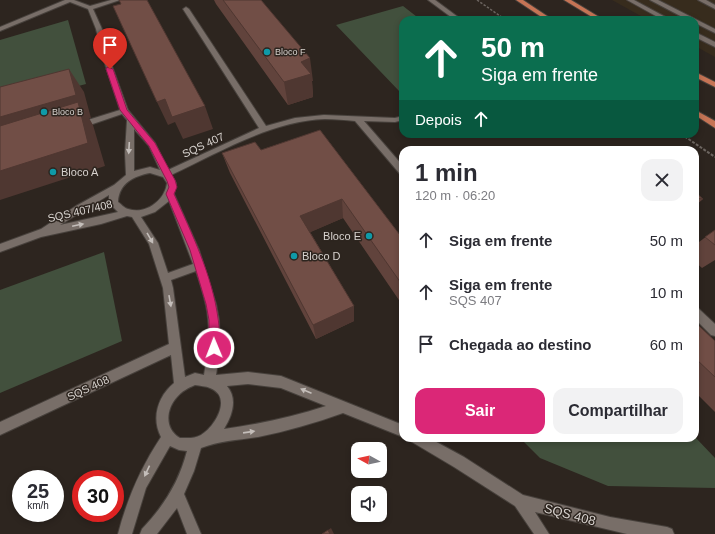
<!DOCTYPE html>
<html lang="pt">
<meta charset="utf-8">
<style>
:root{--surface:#fff;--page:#f2f2f3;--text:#2b2b33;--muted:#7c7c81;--accent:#db2777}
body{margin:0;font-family:Arial,sans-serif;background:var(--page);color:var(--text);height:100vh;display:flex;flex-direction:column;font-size:15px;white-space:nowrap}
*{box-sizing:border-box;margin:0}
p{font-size:13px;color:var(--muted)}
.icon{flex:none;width:22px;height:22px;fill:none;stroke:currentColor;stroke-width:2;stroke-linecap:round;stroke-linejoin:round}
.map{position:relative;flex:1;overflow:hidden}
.sheet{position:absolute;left:399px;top:146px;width:300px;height:296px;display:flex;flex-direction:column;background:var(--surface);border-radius:12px;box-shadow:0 2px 6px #0003}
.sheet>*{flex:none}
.guide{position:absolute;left:399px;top:16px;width:300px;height:122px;border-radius:12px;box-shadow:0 2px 6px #0003;background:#0b6e4f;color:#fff;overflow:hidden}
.needle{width:26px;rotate:278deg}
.fabs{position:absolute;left:351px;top:442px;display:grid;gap:8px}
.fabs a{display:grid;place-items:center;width:36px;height:36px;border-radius:8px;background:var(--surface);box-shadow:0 2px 6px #0003;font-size:20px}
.speed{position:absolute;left:12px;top:470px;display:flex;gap:8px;font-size:20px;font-weight:700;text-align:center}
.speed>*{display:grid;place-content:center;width:52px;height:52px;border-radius:50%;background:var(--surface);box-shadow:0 2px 6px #0003;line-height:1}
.speed small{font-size:10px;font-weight:400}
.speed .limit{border:6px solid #d22;background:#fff;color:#111}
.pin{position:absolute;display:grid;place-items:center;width:34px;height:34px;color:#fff;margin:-41px -17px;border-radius:50% 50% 50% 0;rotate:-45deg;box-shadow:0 0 4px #0007}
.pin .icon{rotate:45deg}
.me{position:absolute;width:44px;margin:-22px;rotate:359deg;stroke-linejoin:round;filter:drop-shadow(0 0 3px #0008)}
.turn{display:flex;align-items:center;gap:14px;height:84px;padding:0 16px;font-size:18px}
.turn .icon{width:52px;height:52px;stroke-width:2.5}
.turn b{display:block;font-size:28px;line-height:34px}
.then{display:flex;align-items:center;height:38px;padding:0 16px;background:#0003;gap:8px;font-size:15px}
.round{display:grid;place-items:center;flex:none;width:42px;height:42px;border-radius:12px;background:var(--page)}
.headline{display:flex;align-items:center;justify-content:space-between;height:68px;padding:0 16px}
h1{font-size:24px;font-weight:800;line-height:30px}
.button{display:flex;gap:8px;margin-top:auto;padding:8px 16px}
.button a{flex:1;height:46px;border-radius:12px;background:var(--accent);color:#fff;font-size:16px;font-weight:800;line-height:46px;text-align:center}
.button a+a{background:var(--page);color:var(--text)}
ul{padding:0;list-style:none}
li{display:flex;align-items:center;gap:12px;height:52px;padding:0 16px}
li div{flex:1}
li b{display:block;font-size:15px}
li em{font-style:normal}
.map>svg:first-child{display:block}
.industrial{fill:#372c1d}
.green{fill:#42503d}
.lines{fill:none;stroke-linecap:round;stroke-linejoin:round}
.service-casing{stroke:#47413c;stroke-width:2}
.minor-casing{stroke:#47413c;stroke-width:2}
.primary-casing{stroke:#47413c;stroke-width:2}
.path-far1{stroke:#6c6560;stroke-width:1.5;stroke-dasharray:2.5 1.5;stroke-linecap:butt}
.path{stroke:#6c6560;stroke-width:2;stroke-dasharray:3 1.5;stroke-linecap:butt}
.service{fill:#786e68;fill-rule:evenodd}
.minor{fill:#786e68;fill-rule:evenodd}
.primary{fill:#c67455;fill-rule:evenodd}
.wall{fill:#61433c}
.shaded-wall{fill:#4f3731}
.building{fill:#714e46;stroke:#4f3731}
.oneway{fill:#c4beba}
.route{fill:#db2777;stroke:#8e194d}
.culture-dot{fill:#0f9aa8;stroke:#2d251f;stroke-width:1.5}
.labels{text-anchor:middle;stroke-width:3;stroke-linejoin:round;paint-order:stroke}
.far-poi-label{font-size:9px;fill:#d7d2ce;stroke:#2d251f;text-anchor:start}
.street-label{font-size:11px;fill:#d7d2ce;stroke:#2d251f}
.poi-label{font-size:11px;fill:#d7d2ce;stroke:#2d251f;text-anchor:start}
.near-street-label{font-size:13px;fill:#d7d2ce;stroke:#2d251f}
</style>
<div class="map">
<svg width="715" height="534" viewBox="0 0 715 534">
<rect width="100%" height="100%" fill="#2d251f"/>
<path class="industrial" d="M612,0h103v57l-20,-11v-26h-47z"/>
<g class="green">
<path d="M403,6l18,14h-18v71l-3,1 -64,-67z"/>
<path d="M68,20l18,64 -86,23v-67z"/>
<path d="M104,252l18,89 -122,52v-103z"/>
<path d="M695,437l20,21v30l-107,-2 -68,-28 -20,-20z"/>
</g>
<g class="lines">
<defs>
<g id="service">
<path d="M627,0h7l37,20h-8z"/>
<path d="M650,0h8l57,29v4l-20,-10v-3h-7z"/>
<path d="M698,0h8l9,5v4z"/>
<path d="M695,32l20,10v5l-20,-10z"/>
</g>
<g id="minor">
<path d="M65,0h9l16,6 21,-6h9l-27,9 9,20 6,26 20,55 27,33 13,27 91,-42 -76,-119 3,-2 3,2 77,117 29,-8 29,-3 71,3 8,-2v4l-8,2 -31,-1 39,45v9l-3,-1 -45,-53c-10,-1 -20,-2 -30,-2 -54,2 -107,34 -154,56l5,8 -2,11 25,56 17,54 3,16 1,29 -4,26 32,-3 33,4 122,49v12l-60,-24c-28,10 -56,18 -85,24 -19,3 -39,4 -57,11l-7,23 -10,23 17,40h-14l-10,-26 -20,26h-17l2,-5c22,-23 37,-47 45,-78l-8,-1 -9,-4 -24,42 -14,46h-14c9,-35 23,-67 43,-97 -10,-19 -3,-41 13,-54l-3,-28 -171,80v-13l169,-78 -6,-56 -14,-44 -17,-27 -5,-1 -26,8 -60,13 -41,15v-8l41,-15 35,-23 38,-21 12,-10 -1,-22 2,-33 -5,-6 -44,15 -4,-3 1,-2 45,-14 -18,-55 -6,-26 -8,-20 -18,-7 -70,29v-4zM134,129l15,17 11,24 -10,-3 -16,4zM150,173l13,4 4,6c-2,17 -21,32 -39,26 -4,-1 -7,-5 -10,-7 1,-19 16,-26 32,-29zM109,195v8l9,9 -58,13zM169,201l24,63 -25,9 -10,-30 -17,-26 14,-5zM196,271c5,16 11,32 12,48 2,19 -1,38 -4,56l-9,-2 -10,4 -12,-89 -2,-8zM248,384l33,4 45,18c-33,11 -67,18 -102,23 8,-13 14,-30 3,-43zM195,385c5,1 11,1 15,3 23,9 5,39 -9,47 -7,4 -13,3 -21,3 -16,-9 -14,-29 -3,-41 5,-6 11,-9 18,-12z"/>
<path d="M428,0h7l27,20h-7z"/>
<path d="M695,307l4,2 16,15v12l-4,-1 -16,-16z"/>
<path d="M410,438h19l35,19 59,38 87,22 57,10 5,2 2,5h-47l-92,-22 14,22h-15l-19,-28 -61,-39 -42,-25z"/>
</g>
<g id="primary">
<path d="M516,0h7l30,20h-7z"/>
<path d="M564,0h7l33,20h-7z"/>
<path d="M695,72l20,10v5l-20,-10z"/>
<path d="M695,110l20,11v7l-20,-13z"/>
</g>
</defs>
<use href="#service" class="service-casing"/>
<use href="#minor" class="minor-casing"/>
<use href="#primary" class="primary-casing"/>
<path class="path-far1" d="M477,0l29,20"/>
<path class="path" d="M681,134l34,23"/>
<use href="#service" class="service"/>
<use href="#minor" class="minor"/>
<use href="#primary" class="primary"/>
</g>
<g class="wall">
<path d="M214,0h47l52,81h-1l1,16 -25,8 -72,-101z"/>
<path d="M320,130l83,109v67l-60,-88 -33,14 44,74v15l-38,18 -86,-166 -8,-20 39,-3z"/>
<path d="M695,192l8,7 -8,7z"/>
<path d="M715,230v30l-13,8 -7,-6v-17z"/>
<path d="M695,322l20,19v71l-20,-20z"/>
</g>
<g class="shaded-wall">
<path d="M310,58l3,23h-1l1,16 -25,8 -4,-23 17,-20z"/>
<path d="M69,69l15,23 7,26h-2l4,7 12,41 -105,34v-83z"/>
<path d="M165,99l40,7 8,23 -30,10 -8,-17 -7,3 -11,-23z"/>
<path d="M342,199l1,19 -39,17 -4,-19z"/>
<path d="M354,306v15l-38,18 -3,-14z"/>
<path d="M331,528l3,6h-4l-2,-4z"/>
</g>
<g class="building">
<path d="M119,0h28l58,106 -33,11 -7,-18 -8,3 -44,-96 8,-2z"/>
<path d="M223,0h38l49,58 -9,4 10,12 -27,8z"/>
<path d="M69,69l7,26 -76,22v-30z"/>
<path d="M78,102l10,41 -88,28v-45z"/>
<path d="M320,130l83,109v47l-61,-87 -42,17 54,90 -41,19 -91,-172 33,-11 6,8z"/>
<path d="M695,192l8,7 -8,-1z"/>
<path d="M715,230v15l-10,-8z"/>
<path d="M695,322l20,19v36l-20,-19z"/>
<path d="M328,530l2,4h-8z"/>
</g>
<defs><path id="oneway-solid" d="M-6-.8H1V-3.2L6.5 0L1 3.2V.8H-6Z"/></defs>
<g class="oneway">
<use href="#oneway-solid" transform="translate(129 148) rotate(93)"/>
<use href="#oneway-solid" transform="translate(78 225) rotate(-12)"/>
<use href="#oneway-solid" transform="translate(150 238) rotate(60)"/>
<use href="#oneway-solid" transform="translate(170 301) rotate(80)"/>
<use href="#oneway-solid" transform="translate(306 391) rotate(-157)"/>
<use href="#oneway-solid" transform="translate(249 432) rotate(-8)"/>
<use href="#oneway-solid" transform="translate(147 471) rotate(115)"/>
</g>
<path class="route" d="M107,67l6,2 14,41 28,33 20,37 2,7 -3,7c18,40 38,81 44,124 2,10 1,20 1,30l-1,4 -4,1 -4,-1 -1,-4v-28l-3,-16 -16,-54 -24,-56 3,-7 -2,-6 -18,-35 -29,-36 -14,-41z"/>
<g class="culture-dot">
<circle cx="267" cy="52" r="4"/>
<circle cx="44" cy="112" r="4"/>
<circle cx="53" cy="172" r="4"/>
<circle cx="369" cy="236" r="4"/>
<circle cx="294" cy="256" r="4"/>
</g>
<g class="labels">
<g class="far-poi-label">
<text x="275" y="55">Bloco F</text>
<text x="52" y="115">Bloco B</text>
</g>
<g class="street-label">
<text transform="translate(203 145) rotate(-25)" y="4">SQS 407</text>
<text transform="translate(80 211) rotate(-13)" y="4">SQS 407/408</text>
<text transform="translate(88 388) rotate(-25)" y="4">SQS 408</text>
</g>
<g class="poi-label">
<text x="61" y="176">Bloco A</text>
<text x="361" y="240" text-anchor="end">Bloco E</text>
<text x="302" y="260">Bloco D</text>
</g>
<g class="near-street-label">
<text transform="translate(570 514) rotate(15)" y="5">SQS 408</text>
</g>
</g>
</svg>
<div class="fabs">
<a><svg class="needle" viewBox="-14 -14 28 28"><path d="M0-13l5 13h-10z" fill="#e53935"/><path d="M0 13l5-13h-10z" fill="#7c7c81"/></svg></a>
<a><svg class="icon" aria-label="sound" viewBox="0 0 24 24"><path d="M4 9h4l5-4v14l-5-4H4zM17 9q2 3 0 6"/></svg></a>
</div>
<div class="speed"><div>25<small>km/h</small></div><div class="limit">30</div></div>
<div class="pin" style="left:110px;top:69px;background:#d93025"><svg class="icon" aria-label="arrive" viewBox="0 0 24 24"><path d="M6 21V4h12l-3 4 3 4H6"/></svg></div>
<svg class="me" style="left:214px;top:348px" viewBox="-20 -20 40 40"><circle r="17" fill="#db2777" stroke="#fff" stroke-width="3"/><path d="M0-11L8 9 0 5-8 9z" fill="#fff"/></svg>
<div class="guide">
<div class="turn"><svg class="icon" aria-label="ahead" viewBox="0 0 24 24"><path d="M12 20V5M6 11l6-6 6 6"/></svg><div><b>50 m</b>Siga em frente</div></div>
<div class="then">Depois<svg class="icon" aria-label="ahead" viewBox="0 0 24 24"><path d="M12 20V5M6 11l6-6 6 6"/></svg></div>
</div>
<section class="sheet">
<div class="headline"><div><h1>1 min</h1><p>120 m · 06:20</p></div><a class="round"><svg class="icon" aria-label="close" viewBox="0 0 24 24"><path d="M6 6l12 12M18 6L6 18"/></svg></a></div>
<ul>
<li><svg class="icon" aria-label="ahead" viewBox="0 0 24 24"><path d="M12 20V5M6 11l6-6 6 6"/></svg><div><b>Siga em frente</b></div><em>50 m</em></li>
<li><svg class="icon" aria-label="ahead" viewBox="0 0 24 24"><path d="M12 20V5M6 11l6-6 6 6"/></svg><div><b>Siga em frente</b><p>SQS 407</p></div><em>10 m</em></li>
<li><svg class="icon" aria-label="arrive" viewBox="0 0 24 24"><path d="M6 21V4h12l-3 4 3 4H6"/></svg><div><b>Chegada ao destino</b></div><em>60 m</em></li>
</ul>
<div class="button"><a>Sair</a><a>Compartilhar</a></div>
</section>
</div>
